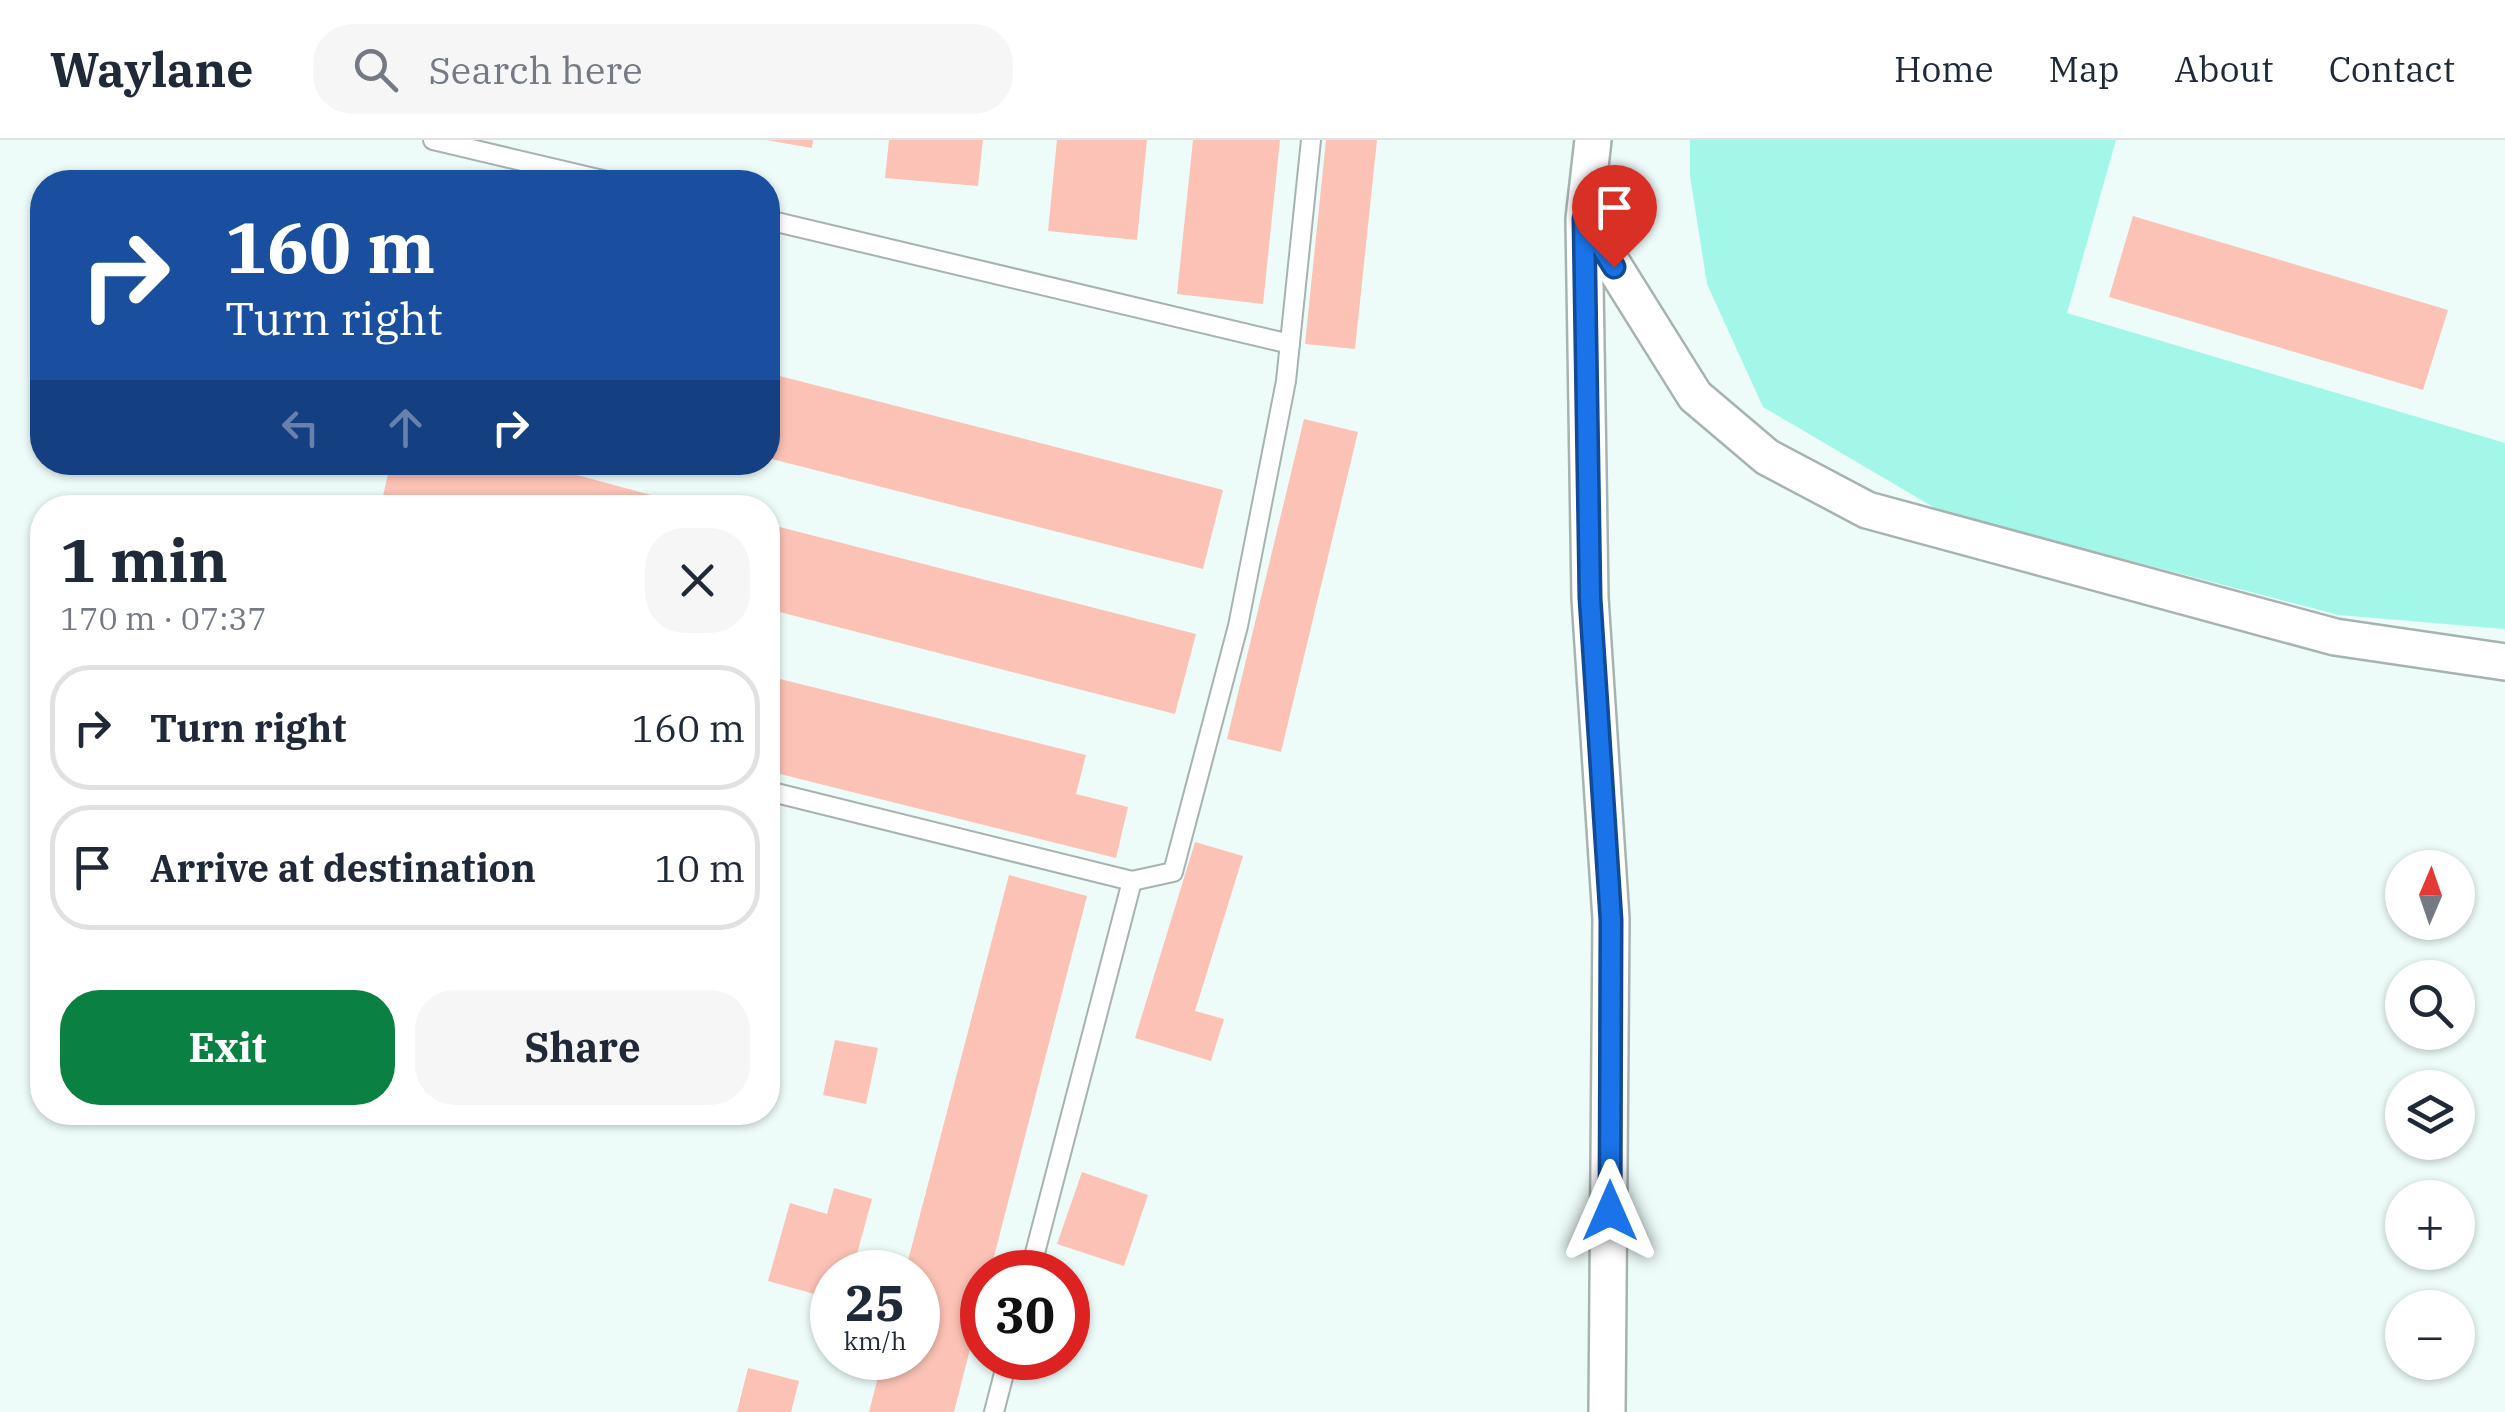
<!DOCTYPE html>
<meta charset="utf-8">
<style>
:root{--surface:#fff;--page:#f6f6f7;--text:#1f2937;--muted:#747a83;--line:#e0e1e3;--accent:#0b8043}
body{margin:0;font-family:"IBM Plex Serif",serif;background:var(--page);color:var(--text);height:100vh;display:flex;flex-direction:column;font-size:38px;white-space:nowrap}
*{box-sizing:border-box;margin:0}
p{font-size:32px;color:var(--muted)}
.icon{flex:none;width:55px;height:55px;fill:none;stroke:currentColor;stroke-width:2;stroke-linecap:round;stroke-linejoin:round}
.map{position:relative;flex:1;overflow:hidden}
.details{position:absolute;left:30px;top:355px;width:750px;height:630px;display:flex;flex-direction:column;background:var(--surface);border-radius:40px;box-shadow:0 2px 8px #0004}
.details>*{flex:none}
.banner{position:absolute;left:30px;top:30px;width:750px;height:305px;border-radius:40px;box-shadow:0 2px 8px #0004;background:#1a4fa0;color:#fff;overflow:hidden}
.needle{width:65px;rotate:2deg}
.controls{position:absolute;left:2385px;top:710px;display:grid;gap:20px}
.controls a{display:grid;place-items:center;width:90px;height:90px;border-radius:50%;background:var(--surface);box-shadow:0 2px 8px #0004;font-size:50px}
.speed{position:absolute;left:810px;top:1110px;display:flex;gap:20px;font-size:50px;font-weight:700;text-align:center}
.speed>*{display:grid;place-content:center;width:130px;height:130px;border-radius:50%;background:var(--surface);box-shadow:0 2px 8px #0004;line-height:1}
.speed small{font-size:25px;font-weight:400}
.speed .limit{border:15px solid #d22;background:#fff;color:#111}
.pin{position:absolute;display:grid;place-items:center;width:85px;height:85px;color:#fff;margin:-102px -42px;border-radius:50% 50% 50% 0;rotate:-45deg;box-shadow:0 0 10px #0007}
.pin .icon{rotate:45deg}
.me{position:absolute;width:110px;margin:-55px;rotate:0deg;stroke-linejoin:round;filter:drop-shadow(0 0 8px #0008)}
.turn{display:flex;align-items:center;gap:35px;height:210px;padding:0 30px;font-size:45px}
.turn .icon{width:130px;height:130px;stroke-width:2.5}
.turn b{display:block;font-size:70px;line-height:85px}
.lanes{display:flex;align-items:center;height:95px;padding:0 30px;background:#0003;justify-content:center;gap:50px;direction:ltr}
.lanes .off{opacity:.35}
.round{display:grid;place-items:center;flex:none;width:105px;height:105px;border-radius:40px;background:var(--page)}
.overview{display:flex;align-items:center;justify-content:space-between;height:170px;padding:0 30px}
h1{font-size:60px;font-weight:700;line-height:75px}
.button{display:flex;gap:20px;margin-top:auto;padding:20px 30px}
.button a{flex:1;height:115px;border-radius:40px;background:var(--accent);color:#fff;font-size:40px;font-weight:700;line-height:115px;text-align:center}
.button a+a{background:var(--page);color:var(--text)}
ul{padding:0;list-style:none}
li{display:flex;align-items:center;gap:30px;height:125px;margin:0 20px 15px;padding:0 10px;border:5px solid var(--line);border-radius:40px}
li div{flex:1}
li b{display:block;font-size:38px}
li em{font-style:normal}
header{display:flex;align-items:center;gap:60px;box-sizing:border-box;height:140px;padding:0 50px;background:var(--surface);border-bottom:2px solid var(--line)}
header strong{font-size:48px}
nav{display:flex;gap:55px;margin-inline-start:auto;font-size:35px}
.search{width:700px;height:90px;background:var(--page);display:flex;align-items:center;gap:25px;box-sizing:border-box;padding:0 35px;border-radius:40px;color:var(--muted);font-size:38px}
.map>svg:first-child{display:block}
.green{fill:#a3f7e8}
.building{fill:#fcc2b6}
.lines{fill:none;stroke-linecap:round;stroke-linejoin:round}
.lane-casing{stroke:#a6b3b0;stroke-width:22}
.street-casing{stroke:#a6b3b0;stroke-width:40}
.lane{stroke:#fff;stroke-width:18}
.street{stroke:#fff;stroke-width:35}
.route-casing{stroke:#114b97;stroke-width:25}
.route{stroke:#1a73e8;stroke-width:18}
</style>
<header>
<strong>Waylane</strong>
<div class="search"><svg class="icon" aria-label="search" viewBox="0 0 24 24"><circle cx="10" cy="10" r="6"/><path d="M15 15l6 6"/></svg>Search here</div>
<nav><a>Home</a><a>Map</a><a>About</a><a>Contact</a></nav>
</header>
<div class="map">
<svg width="2505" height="1272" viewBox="0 0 2505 1272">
<rect width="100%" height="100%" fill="#edfcf9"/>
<path class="green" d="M1690,0h426l-49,173 438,130v186l-166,-14 -399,-104 -177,-104 -56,-123 -17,-108z"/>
<g class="building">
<path d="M766,0h47l-1,8z"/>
<path d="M889,0h94l-5,46 -93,-8z"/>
<path d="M1057,0h90l-10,100 -89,-9z"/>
<path d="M1193,0h87l-17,164 -86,-10z"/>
<path d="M1326,0h51l-22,209 -50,-5z"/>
<path d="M2133,76l315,94 -25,80 -314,-93z"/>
<path d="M768,233l455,117 -20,79 -435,-111z"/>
<path d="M1304,279l54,13 -77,320 -54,-13z"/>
<path d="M391,322h138l170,46h-319z"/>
<path d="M768,384l428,110 -21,80 -407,-105z"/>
<path d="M768,536l318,79 -10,39 52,13 -12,51 -348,-87z"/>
<path d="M1195,702l48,14 -48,155 29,8 -13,42 -76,-23z"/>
<path d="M1009,735l78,21 -97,376h-8v30l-28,110h-85l14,-54h35v-86h-13z"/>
<path d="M835,900l43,8 -12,56 -43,-9z"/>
<path d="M1082,1032l66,23 -24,71 -67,-22z"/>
<path d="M834,1048l38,11 -20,73h-20v27l-64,-18 22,-78 37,11z"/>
<path d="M748,1228l51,13 -8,31h-54z"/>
</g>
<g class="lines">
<defs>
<g id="lane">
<path d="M433,0l178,42"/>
<path d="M768,80l522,124"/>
<path d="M768,651l364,90 41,-9 65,-246 48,-245 25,-241"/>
<path d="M1030,1132l102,-391"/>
<path d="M994,1272l14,-54"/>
</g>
<g id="street">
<path d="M1593,0l-9,79 6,379 21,321 -4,493"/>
<path d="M1585,80l110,176 72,61 100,53 468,127 170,25"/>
</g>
</defs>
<use href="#lane" class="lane-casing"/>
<use href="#street" class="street-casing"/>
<use href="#lane" class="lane"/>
<use href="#street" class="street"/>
</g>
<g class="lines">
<defs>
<path id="route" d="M1610,1071l1,-291 -21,-322 -6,-379 30,48"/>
</defs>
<use href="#route" class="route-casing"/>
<use href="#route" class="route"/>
</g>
</svg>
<div class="controls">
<a><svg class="needle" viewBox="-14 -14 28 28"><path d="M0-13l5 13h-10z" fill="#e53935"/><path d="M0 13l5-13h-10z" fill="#747a83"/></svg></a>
<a><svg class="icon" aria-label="search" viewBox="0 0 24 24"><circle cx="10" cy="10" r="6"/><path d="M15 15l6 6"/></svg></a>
<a><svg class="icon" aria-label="layers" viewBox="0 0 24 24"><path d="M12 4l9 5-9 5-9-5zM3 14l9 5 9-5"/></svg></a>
<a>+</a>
<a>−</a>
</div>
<div class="speed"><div>25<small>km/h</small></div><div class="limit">30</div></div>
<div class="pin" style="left:1614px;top:127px;background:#d93025"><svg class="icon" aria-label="arrive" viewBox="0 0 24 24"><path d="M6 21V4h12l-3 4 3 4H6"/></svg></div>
<svg class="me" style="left:1610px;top:1071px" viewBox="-20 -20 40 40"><path d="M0-17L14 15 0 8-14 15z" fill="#1a73e8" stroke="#fff" stroke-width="4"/></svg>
<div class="banner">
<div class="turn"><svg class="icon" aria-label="right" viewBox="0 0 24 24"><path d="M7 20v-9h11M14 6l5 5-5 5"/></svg><div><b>160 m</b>Turn right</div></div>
<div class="lanes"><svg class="icon off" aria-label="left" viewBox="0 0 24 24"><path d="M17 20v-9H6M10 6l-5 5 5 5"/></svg><svg class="icon off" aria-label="ahead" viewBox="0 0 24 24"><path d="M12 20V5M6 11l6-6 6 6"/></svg><svg class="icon" aria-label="right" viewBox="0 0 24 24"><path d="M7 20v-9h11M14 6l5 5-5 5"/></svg></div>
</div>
<section class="details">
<div class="overview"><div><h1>1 min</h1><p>170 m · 07:37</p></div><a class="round"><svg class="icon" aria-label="close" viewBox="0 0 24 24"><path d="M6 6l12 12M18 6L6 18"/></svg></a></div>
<ul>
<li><svg class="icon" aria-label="right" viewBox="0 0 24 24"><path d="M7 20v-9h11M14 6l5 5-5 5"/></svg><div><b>Turn right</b></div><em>160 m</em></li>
<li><svg class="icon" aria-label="arrive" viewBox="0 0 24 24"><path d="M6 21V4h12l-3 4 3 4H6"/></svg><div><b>Arrive at destination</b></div><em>10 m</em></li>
</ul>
<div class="button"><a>Exit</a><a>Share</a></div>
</section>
</div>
